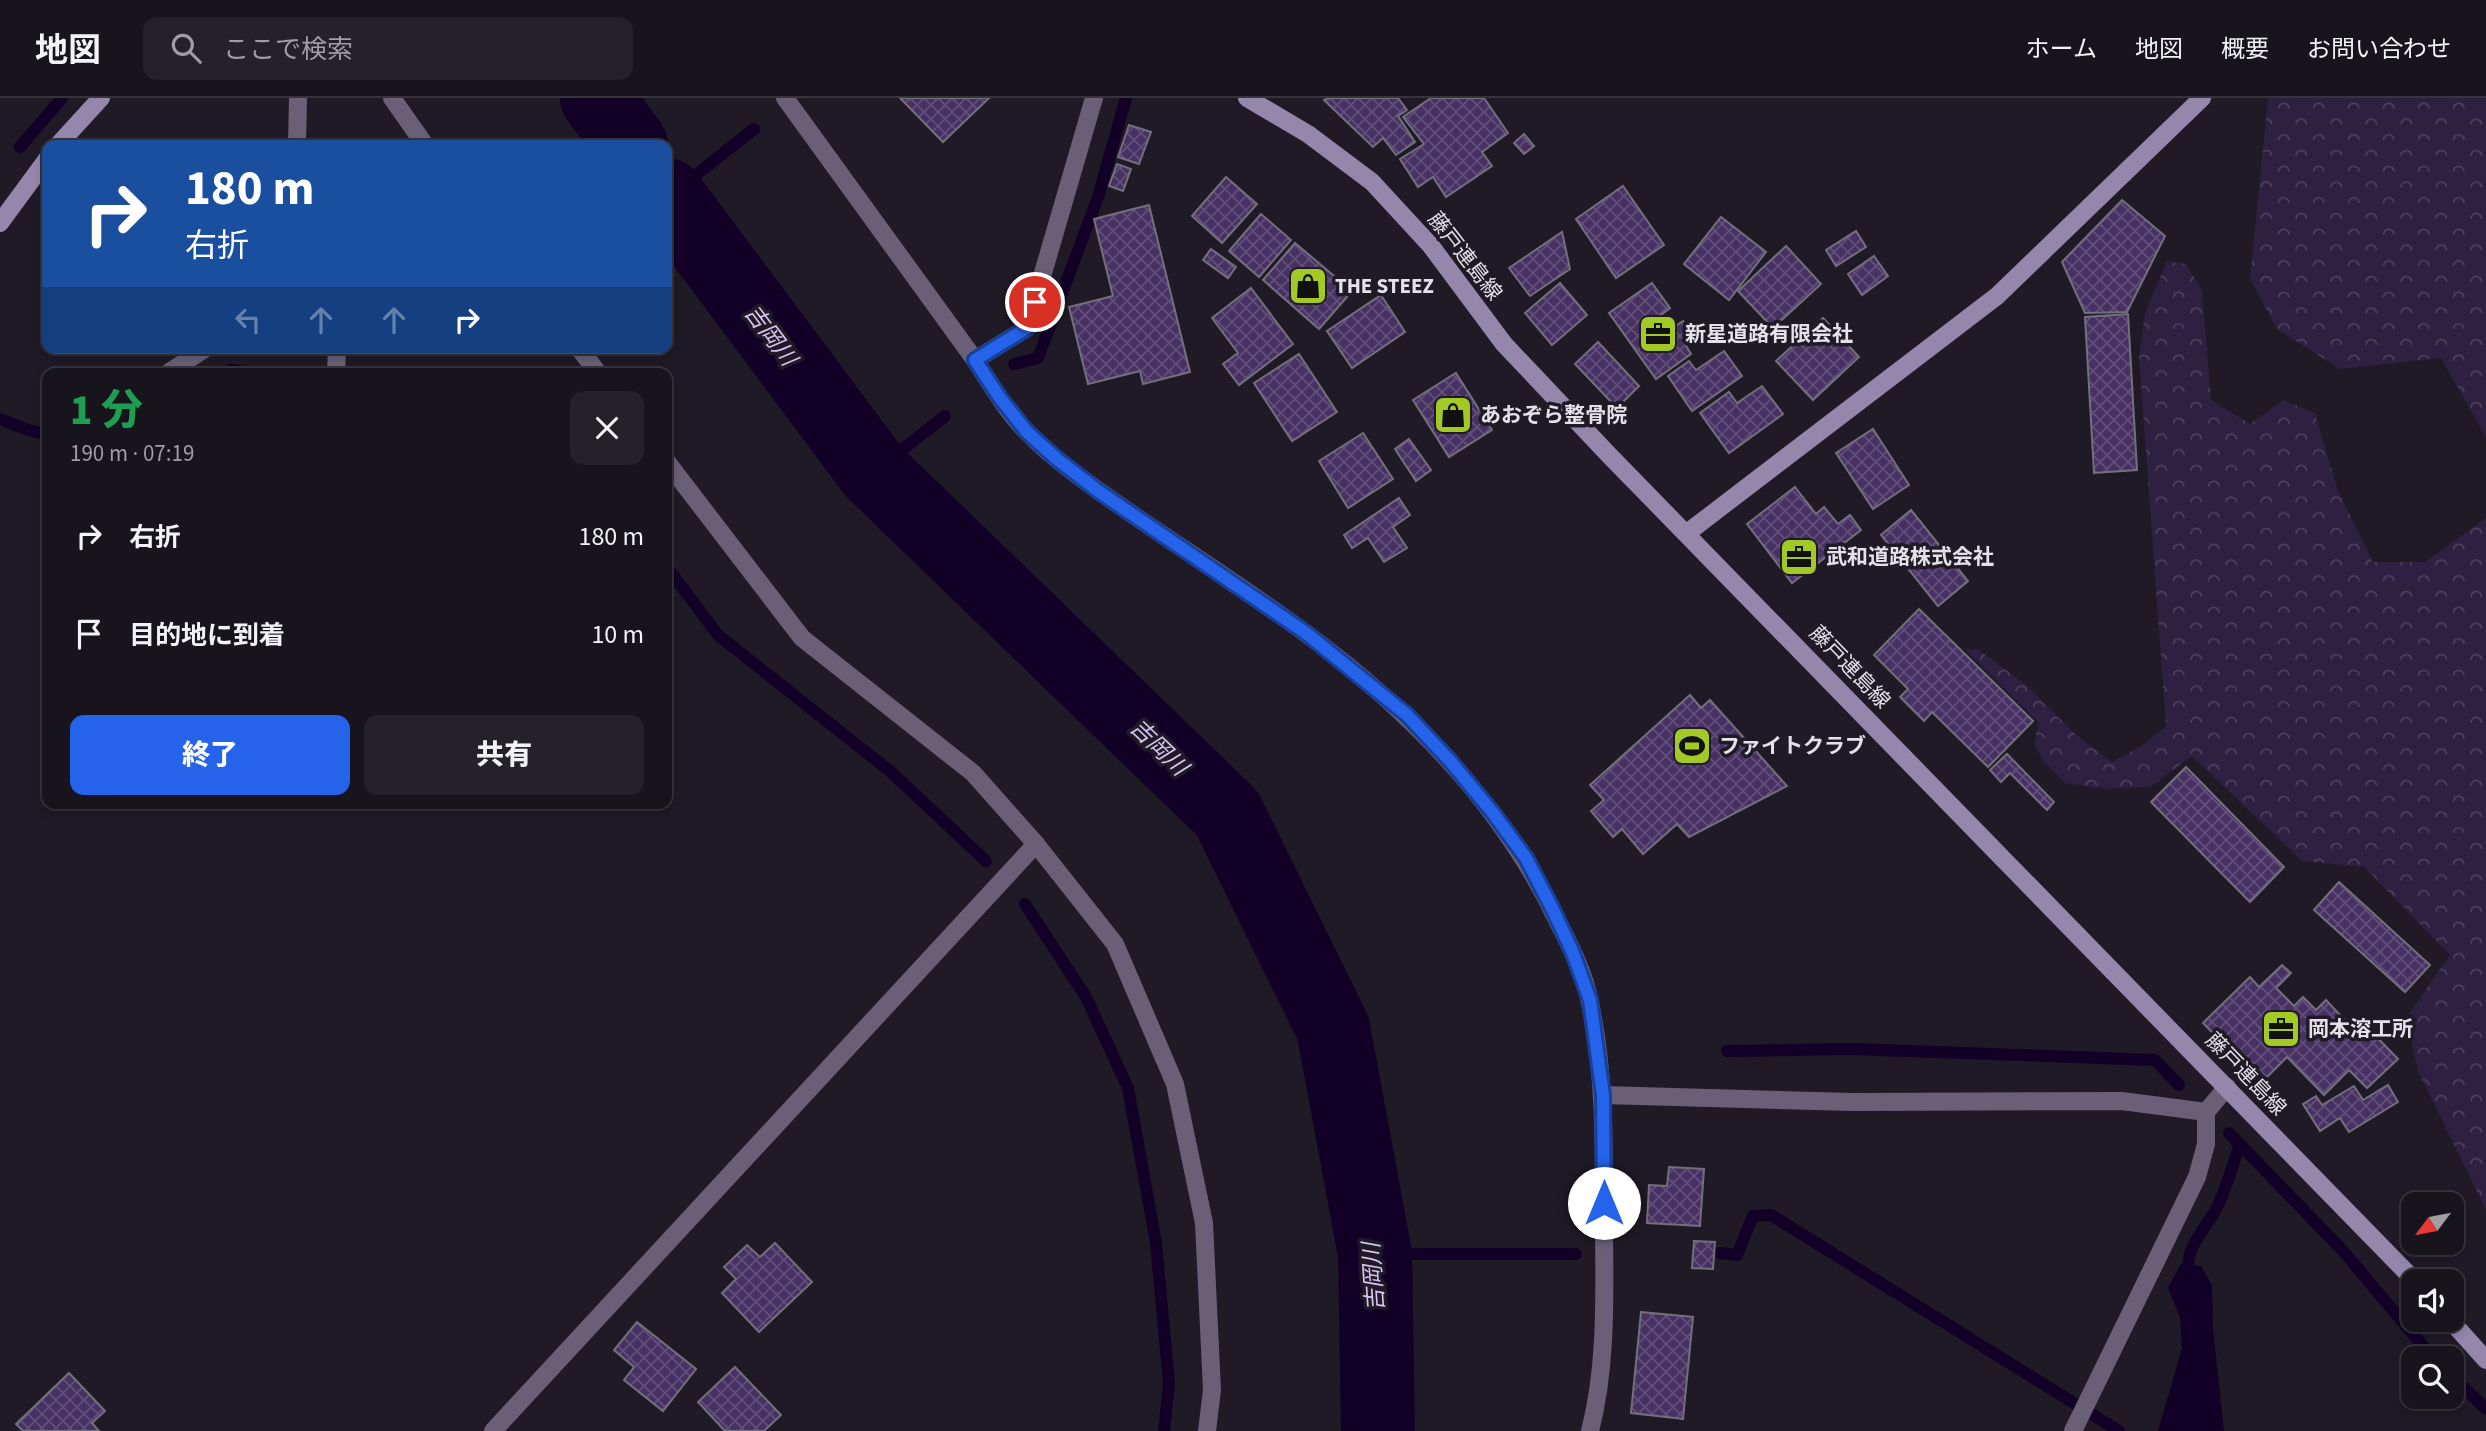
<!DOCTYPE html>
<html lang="ja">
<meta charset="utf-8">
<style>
:root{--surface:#17141c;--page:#242129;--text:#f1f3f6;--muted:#9e9ea3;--line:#36333b;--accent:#2563eb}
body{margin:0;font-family:"Source Sans 3","Noto Sans JP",sans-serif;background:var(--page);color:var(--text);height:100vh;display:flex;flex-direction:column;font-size:26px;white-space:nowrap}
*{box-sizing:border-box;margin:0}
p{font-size:23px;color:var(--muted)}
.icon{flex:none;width:38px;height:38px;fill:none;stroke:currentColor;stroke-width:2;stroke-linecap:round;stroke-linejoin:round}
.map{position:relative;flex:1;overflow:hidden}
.drawer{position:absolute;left:42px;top:270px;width:630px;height:441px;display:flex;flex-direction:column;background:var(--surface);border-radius:14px;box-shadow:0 4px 10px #0003,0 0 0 2px var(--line)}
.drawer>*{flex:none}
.hud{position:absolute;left:42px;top:42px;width:630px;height:214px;border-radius:14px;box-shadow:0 4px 10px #0003,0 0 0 2px var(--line);background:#1a4fa0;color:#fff;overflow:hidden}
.needle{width:46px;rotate:238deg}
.controls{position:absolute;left:2401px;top:1094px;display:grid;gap:14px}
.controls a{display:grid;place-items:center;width:63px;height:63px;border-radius:14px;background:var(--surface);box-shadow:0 4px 10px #0003,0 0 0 2px var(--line);font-size:35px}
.pin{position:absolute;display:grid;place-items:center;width:60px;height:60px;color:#fff;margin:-30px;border:4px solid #fff;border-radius:50%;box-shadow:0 2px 7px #0007}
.me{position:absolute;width:77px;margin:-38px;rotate:0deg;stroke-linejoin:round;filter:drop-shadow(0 0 5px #0008)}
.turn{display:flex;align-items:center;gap:24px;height:147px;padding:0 28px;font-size:32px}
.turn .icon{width:91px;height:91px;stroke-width:2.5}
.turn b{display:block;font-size:49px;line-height:60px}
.lanes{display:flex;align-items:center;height:66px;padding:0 28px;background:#0003;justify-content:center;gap:35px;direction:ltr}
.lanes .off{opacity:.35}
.round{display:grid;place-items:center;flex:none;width:74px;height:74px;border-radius:14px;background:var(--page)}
.headline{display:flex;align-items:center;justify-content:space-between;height:119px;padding:0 28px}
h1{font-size:42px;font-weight:800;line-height:52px;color:#1e9e55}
.action{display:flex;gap:14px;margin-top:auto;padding:14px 28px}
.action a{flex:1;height:80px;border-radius:14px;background:var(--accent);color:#fff;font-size:28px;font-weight:800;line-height:80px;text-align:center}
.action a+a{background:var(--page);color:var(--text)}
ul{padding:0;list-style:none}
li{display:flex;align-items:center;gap:21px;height:98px;padding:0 28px}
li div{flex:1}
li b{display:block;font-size:26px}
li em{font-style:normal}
header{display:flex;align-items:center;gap:42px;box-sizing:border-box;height:98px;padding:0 35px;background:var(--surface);border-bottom:2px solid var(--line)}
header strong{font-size:33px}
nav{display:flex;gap:38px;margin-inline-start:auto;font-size:24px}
.search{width:490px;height:63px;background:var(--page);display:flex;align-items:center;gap:18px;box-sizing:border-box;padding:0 24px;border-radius:14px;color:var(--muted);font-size:26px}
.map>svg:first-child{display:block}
.forest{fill:url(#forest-crowns)}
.water{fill:#130027}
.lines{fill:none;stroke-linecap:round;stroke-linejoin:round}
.stream{stroke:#130027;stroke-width:12}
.river{stroke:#130027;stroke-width:74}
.building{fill:url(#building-cross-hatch);stroke:#746f7d;stroke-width:2}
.street{stroke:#696078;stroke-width:18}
.secondary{stroke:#9586ac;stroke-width:18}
.route-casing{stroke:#184099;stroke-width:18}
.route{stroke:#2563eb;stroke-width:12}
.labels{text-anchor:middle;stroke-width:7;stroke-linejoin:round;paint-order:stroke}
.street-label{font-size:21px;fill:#e4e1ea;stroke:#1f1a26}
.poi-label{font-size:21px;font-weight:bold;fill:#e4e1ea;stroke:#1f1a26;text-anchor:start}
.water-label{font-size:23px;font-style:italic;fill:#d8c4f5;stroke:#1f1a26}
</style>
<header>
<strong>地図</strong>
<div class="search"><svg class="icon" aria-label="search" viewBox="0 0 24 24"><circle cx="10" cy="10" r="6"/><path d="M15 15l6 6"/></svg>ここで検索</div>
<nav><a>ホーム</a><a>地図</a><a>概要</a><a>お問い合わせ</a></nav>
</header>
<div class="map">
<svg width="2486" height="1333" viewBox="0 0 2486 1333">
<defs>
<pattern id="forest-crowns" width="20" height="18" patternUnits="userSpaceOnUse" patternTransform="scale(1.75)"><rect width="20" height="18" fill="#2e2040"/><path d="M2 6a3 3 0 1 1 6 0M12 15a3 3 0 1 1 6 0" fill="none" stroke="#4c405c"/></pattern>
<pattern id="building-cross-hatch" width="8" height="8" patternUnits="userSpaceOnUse" patternTransform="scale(1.75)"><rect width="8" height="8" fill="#473163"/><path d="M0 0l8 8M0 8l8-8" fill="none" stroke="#614f7a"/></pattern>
</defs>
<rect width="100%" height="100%" fill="#1f1a26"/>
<g class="forest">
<path d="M2268,0h218v339l-45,-79 -101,11 -63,-40 -27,-50z"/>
<path d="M2167,163l19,3 16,26 9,110 39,24 33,-24 32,13 23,78 35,71h52l61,-44v692l-68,-139 -12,-53 44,-63 -86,-88 -62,-6 -110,-105 -42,31 -45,2 -40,-6 -21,-21 -10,-18 5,-21 -74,-74 14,1 47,35 50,50 36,27 31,-17 23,-19 -27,-369 6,-44z"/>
</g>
<path class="water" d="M2181,1166l20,2 11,19 1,43 11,103h-66l24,-83 -2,-31 -12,-29z"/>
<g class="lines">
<g class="stream">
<path d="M20,49l42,-49"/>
<path d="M668,99l86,-68"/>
<path d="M1014,266l24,-6 60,-161 28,-99"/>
<path d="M225,275l6,-3 22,3"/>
<path d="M0,321l28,11 19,4"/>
<path d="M874,374l71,-56"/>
<path d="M667,469l51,68 173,137 95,89"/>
<path d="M1025,806l61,93 42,91 28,155 13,140 -5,48"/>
<path d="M1727,953l125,-2 303,11 24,25"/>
<path d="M2229,1035l115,119 89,106"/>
<path d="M1720,1155l17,2 16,-39 18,-1 348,216"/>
<path d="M1375,1156h201"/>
<path d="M2190,1180c-9,-31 18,-49 29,-75 9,-19 14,-40 21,-59"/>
<path d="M2452,1278l34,33"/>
</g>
<g class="river">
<path d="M597,0l34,47"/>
<path d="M667,97l207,277 353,341 106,215 42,226 3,177"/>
</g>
</g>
<g class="building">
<path d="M900,0h89l-46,44z"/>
<path d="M1328,0h70l9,12 -9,6 17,26 -19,13 -13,-17 -10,9 -49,-47z"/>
<path d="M1431,0h53l24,35 -26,19 10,14 -46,31 -13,-20 -15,10 -18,-28 24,-15 -21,-27z"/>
<path d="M1129,27l22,7 -12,32 -21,-7z"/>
<path d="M1524,36l10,12 -10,8 -10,-11z"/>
<path d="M1117,66l14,5 -8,22 -14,-5z"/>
<path d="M1226,79l31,27 -35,39 -30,-27z"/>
<path d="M1623,88l41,59 -48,33 -40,-59z"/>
<path d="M2122,102l43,36 -38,76 -42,1 -23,-51z"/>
<path d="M1149,107l41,167 -47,12 -3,-13 -52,13 -19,-77 44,-11 -19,-77z"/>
<path d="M1261,116l30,26 -32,37 -30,-26z"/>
<path d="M1721,119l45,35 -37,48 -45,-36z"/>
<path d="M1856,133l10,16 -30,19 -10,-16z"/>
<path d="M1562,134l8,37 -40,27 -21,-28z"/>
<path d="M1295,145l57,48 -33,38 -56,-49z"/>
<path d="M1786,148l35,38 -48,44 -35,-37z"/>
<path d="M1211,151l25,18 -8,11 -25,-18z"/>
<path d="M1874,158l14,20 -26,19 -14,-21z"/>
<path d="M1560,185l27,32 -35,30 -27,-32z"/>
<path d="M1652,185l18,25 -9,7 10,14 12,-8 13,18 -10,7 5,8 -35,25 -47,-66z"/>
<path d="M1251,190l42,56 -54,41 -16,-21 15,-11 -26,-35z"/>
<path d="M1381,197l24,37 -53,36 -25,-37z"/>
<path d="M2128,216l9,156 -43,3 -9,-156z"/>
<path d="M1823,220l36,39 -46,43 -37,-39z"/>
<path d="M1598,244l41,44 -22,22 -42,-44z"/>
<path d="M1724,253l18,25 -50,35 -24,-35 21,-15 7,9z"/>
<path d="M1299,256l38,58 -45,29 -38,-58z"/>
<path d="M1456,275l36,57 -43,27 -36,-57z"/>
<path d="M1762,288l21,28 -54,39 -29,-40 29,-21 8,11z"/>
<path d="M1873,331l36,56 -36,24 -37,-56z"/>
<path d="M1363,335l30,46 -45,29 -29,-47z"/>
<path d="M1409,341l22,31 -15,11 -21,-32z"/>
<path d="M1795,389l21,27 8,-7 14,17 12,-9 11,15 -69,53 -45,-59z"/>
<path d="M1399,400l11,17 -17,12 14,21 -23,14 -16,-24 -16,10 -8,-13z"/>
<path d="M1911,412l57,71 -30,25 -57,-71z"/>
<path d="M1919,511l114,112 -45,46 -56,-55 -8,9 -24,-24 8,-8 -34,-34z"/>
<path d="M1690,597l11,13 9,-8 77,86 -98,51 -12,-13 -34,30 -21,-25 -9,8 -22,-26 13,-11 -14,-15z"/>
<path d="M2007,656l47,48 -7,8 -37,-37 -9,9 -11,-12z"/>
<path d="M2186,669l98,100 -34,35 -99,-100z"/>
<path d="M2339,784l91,83 -25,27 -91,-82z"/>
<path d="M2282,867l9,8 -15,15 18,18 9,-9 13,13 10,-10 31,33 8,-8 33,34 -31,29 -18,-18 -25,25 -37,-38 -26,26 -58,-60 47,-46 9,10z"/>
<path d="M2388,987l10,17 -49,30 -9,-14 -20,13 -17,-27 13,-8 6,9 32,-19 9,14z"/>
<path d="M1669,1069l35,2 -4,57 -53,-3 2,-38 18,1z"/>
<path d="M1694,1143l21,1 -2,27 -21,-1z"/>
<path d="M775,1145l37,39 -53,50 -37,-39 14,-14 -12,-12 23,-22 13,12z"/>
<path d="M1641,1214l52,5 -10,102 -52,-6z"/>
<path d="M637,1224l59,47 -33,42 -39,-31 10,-13 -20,-17z"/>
<path d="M735,1269l46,48 -17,16h-39l-27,-29z"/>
<path d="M69,1275l36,38 -13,12 7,8h-76l-7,-7z"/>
</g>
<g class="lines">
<g class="street">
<path d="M392,0l33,47"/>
<path d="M785,0l190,262c16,25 31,50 51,71 31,32 70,58 106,83 57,39 116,77 172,118 105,77 198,171 254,290 13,25 27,53 32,81 15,71 14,142 14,214 0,72 4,144 -14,214"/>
<path d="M297,47l1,-47"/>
<path d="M579,250l19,25"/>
<path d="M975,262l52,-32 67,-230"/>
<path d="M168,275l38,-25"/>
<path d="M336,275l1,-25"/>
<path d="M667,364l135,176 171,135 63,71 79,100 60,140 29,139 8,167 -5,41"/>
<path d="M1603,997l250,7 269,-1 84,11"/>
<path d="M493,1333l543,-587"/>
<path d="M2073,1333l124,-254 9,-33v-32l21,-25"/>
</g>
<g class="secondary">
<path d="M1247,0l61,36 64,48 59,64 73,98 104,110 807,827"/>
<path d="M58,47l43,-47"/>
<path d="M0,125l47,-64"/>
<path d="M1687,435l310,-237 205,-198"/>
<path d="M2450,1222l36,40"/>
</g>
</g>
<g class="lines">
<defs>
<path id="route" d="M1035,204l-8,26 -52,32 25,38 27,34 31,28 43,33 205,140 101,82 44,47 42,51 33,45 27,52 20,43 17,47 13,95 1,108"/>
</defs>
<use href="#route" class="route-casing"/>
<use href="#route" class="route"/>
</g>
<defs>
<symbol id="shop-square" viewBox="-11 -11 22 22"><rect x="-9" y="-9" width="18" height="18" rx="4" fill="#a3c927" stroke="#1f1a26"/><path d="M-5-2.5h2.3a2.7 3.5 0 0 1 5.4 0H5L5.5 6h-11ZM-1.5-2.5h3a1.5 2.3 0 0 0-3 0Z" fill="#111"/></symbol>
<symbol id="office-square" viewBox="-11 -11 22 22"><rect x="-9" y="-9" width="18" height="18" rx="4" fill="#a3c927" stroke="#1f1a26"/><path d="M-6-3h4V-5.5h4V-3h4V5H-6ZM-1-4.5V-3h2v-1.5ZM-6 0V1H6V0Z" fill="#111"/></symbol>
<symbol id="stadium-square" viewBox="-11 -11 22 22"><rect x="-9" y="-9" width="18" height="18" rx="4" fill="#a3c927" stroke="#1f1a26"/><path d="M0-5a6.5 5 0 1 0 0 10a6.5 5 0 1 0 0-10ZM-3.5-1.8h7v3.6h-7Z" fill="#111"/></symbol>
</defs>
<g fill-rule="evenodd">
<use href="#shop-square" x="1286" y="166" width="44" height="44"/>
<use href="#office-square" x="1636" y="214" width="44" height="44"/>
<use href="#shop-square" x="1431" y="295" width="44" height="44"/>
<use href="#office-square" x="1777" y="437" width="44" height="44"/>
<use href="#stadium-square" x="1670" y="626" width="44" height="44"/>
<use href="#office-square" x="2259" y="909" width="44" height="44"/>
</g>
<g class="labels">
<g class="street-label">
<text transform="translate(1465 158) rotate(52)" y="7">藤戸連島線</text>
<text transform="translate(1850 569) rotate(46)" y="7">藤戸連島線</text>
<text transform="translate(2246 976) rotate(46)" y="7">藤戸連島線</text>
</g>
<g class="poi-label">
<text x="1335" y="195">THE STEEZ</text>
<text x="1685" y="243">新星道路有限会社</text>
<text x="1480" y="324">あおぞら整骨院</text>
<text x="1826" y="466">武和道路株式会社</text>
<text x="1719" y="655">ファイトクラブ</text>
<text x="2308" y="938">岡本溶工所</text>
</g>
<g class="water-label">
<text transform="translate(771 237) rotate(53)" y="8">吉岡川</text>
<text transform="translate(1159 649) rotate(44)" y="8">吉岡川</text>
<text transform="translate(1373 1179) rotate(-94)" y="8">吉岡川</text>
</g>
</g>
</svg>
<div class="controls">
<a><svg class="needle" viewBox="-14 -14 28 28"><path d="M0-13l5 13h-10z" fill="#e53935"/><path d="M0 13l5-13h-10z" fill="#9e9ea3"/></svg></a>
<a><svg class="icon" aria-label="sound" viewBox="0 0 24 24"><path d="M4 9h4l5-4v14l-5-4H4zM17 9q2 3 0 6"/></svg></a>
<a><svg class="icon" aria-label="search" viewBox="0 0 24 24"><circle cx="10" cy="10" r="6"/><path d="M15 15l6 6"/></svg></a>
</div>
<div class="pin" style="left:1035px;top:204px;background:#d93025"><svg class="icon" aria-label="arrive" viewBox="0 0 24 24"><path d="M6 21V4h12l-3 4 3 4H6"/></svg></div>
<svg class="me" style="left:1604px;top:1105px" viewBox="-20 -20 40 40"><circle r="19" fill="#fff"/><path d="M0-13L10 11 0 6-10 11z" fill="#2563eb"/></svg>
<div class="hud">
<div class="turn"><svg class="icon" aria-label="right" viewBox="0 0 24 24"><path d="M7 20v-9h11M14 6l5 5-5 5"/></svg><div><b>180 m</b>右折</div></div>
<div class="lanes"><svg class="icon off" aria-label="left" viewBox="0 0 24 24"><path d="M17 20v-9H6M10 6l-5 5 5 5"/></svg><svg class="icon off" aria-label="ahead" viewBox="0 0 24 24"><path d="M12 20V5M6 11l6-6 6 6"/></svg><svg class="icon off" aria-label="ahead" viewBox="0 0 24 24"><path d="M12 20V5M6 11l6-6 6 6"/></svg><svg class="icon" aria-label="right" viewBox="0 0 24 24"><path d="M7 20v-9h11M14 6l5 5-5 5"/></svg></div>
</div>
<section class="drawer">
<div class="headline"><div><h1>1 分</h1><p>190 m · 07:19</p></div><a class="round"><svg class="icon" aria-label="close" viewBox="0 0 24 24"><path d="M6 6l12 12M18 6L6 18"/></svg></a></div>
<ul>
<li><svg class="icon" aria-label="right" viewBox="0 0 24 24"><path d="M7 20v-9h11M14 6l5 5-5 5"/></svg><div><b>右折</b></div><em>180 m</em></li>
<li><svg class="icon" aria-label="arrive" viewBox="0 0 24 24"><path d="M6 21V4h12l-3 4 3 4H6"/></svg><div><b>目的地に到着</b></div><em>10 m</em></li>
</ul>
<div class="action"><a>終了</a><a>共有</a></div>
</section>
</div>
